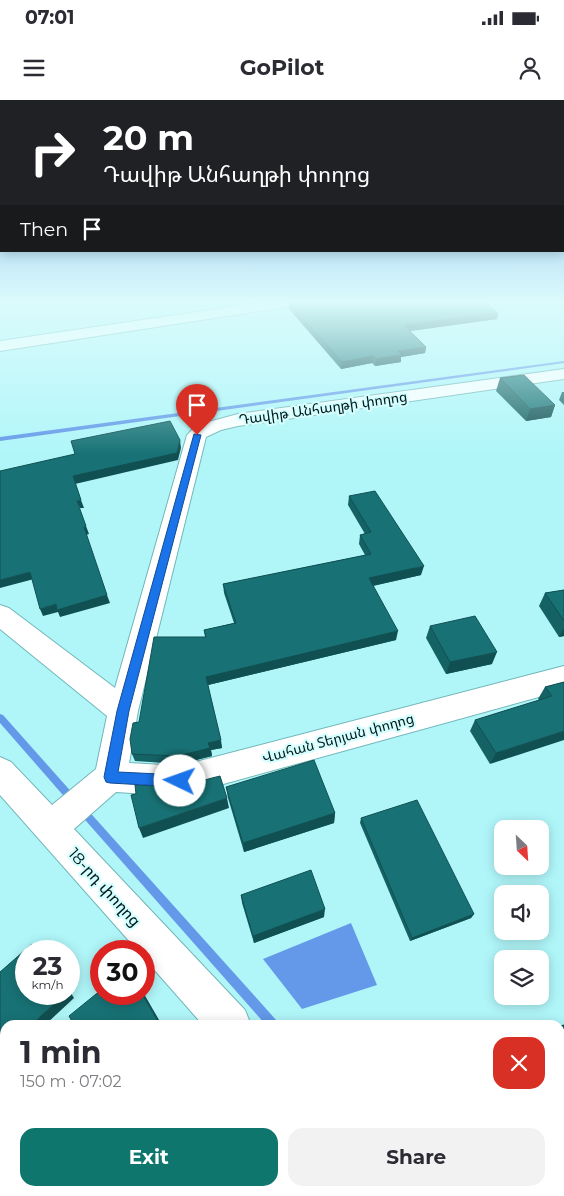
<!DOCTYPE html>
<meta charset="utf-8">
<style>
:root{--surface:#fff;--page:#f2f2f3;--text:#2b2b33;--muted:#7c7c81;--accent:#0f766e}
body{margin:0;font-family:Montserrat,"Noto Sans Armenian",sans-serif;background:var(--page);color:var(--text);height:100vh;display:flex;flex-direction:column;font-size:19px;white-space:nowrap}
*{box-sizing:border-box;margin:0}
p{font-size:16px;color:var(--muted)}
.icon{flex:none;width:28px;height:28px;fill:none;stroke:currentColor;stroke-width:2;stroke-linecap:round;stroke-linejoin:round}
.map{position:relative;flex:1;overflow:hidden}
.details{position:absolute;left:0px;top:920px;width:565px;height:176px;display:flex;flex-direction:column;background:var(--surface);border-radius:15px 15px 0 0;box-shadow:0 2px 12px #0003}
.details>*{flex:none}
.guide{position:absolute;left:0px;top:0px;width:565px;height:152px;box-shadow:0 2px 12px #0003;background:#202124;color:#fff;overflow:hidden}
.needle{width:32px;rotate:155deg}
.buttons{position:absolute;left:494px;top:720px;display:grid;gap:10px}
.buttons a{display:grid;place-items:center;width:55px;height:55px;border-radius:10px;background:var(--surface);box-shadow:0 2px 12px #0003;font-size:25px}
.speed{position:absolute;left:15px;top:840px;display:flex;gap:10px;font-size:25px;font-weight:700;text-align:center}
.speed>*{display:grid;place-content:center;width:65px;height:65px;border-radius:50%;background:var(--surface);box-shadow:0 2px 12px #0003;line-height:1}
.speed small{font-size:12px;font-weight:400}
.speed .limit{border:8px solid #d22;background:#fff;color:#111}
.pin{position:absolute;display:grid;place-items:center;width:42px;height:42px;color:#fff;margin:-51px -21px;border-radius:50% 50% 50% 0;rotate:-45deg;box-shadow:0 0 5px #0007}
.pin .icon{rotate:45deg}
.me{position:absolute;width:55px;margin:-28px;rotate:273deg;stroke-linejoin:round;filter:drop-shadow(0 0 4px #0008)}
.turn{display:flex;align-items:center;gap:18px;height:105px;padding:0 20px;font-size:22px}
.turn .icon{width:65px;height:65px;stroke-width:2.5}
.turn b{display:block;font-size:35px;line-height:42px}
.then{display:flex;align-items:center;height:48px;padding:0 20px;background:#0003;gap:10px;font-size:19px}
.round{display:grid;place-items:center;flex:none;width:52px;height:52px;border-radius:15px;background:var(--page)}
.head{display:flex;align-items:center;justify-content:space-between;height:85px;padding:0 20px}
h1{font-size:30px;font-weight:700;line-height:38px}
.cta{display:flex;gap:10px;margin-top:auto;padding:10px 20px}
.cta a{flex:1;height:58px;border-radius:15px;background:var(--accent);color:#fff;font-size:20px;font-weight:700;line-height:58px;text-align:center}
.cta a+a{background:var(--page);color:var(--text)}
.status{display:flex;justify-content:space-between;align-items:center;height:35px;padding:0 25px;background:var(--surface);direction:ltr}
.status svg{height:14px;fill:currentColor}
header{display:flex;justify-content:space-between;align-items:center;height:65px;padding:0 20px;background:var(--surface);font-size:22px;font-weight:700}
.map>svg:first-child{display:block}
.water{fill:#6499e9}
.lines{fill:none;stroke-linecap:round;stroke-linejoin:round}
.stream{fill:#6499e9;fill-rule:evenodd}
.minor-casing{stroke:#71b6b9;stroke-width:2}
.minor{fill:#fff;fill-rule:evenodd}
.wall{fill:#156265}
.shaded-wall{fill:#115052}
.building{fill:#187275;stroke:#115052}
.route{fill:#1a73e8;stroke:#114b97}
.labels{text-anchor:middle;stroke-width:4.5;stroke-linejoin:round;paint-order:stroke}
.street-label{font-size:14px;fill:#001a1c;stroke:#d5feff}
.near-street-label{font-size:16px;fill:#001a1c;stroke:#d5feff}
</style>
<div class="status"><b>07:01</b><svg viewBox="0 0 49 12"><path d="M0 12V9h3v3zM5 12V6h3v6zM10 12V3h3v9zM15 12V0h3v12zM26 1h20v11H26zM47 4h2v5h-2z"/></svg></div>
<header><svg class="icon" aria-label="menu" viewBox="0 0 24 24"><path d="M4 6h16M4 12h16M4 18h16"/></svg>GoPilot<svg class="icon" aria-label="person" viewBox="0 0 24 24"><circle cx="12" cy="8" r="4"/><path d="M4 21q1-7 8-7t8 7"/></svg></header>
<div class="map">
<svg width="564" height="1096" viewBox="0 0 564 1096">
<rect width="100%" height="100%" fill="#b0f6f9"/>
<path class="water" d="M351,823l26,62 -75,24 -39,-50z"/>
<g class="lines">
<g class="stream">
<path d="M564,261v2l-564,78v-4z"/>
<path d="M0,614l3,1 72,81 2,3 -2,3 -3,1 -3,-1 -69,-79z"/>
<path d="M82,706l3,1 192,214 2,4h-13l-187,-212 -2,-3 2,-3z"/>
</g>
<defs>
<g id="minor">
<path d="M272,201h34l-2,3 -5,1 -299,46v-10z"/>
<path d="M564,269v10l-326,47 -17,4 -15,7 -68,274 -9,52 51,3 384,-100v24l-384,106 -64,-4 -42,37 171,181 6,15h-48l-59,-67v-7h-6l-138,-156v-38l11,5 41,43 44,-36 11,-53 -107,-87v-24l9,3 106,80 72,-253 10,-10 41,-11z"/>
<path d="M356,1091h50l2,5h-50z"/>
</g>
</defs>
<use href="#minor" class="minor-casing"/>
<use href="#minor" class="minor"/>
</g>
<g class="wall">
<path d="M289,203l209,10 -1,6 -87,12 16,16 -1,6 -24,4v5l-26,4 -3,-3 -31,6 -52,-60z"/>
<path d="M500,278l55,27 -4,12 -25,4 -30,-30z"/>
<path d="M562,292h2v13l-5,-5z"/>
<path d="M349,396l72,79 -48,11 23,54 -188,45 14,63 -11,2 1,6 -32,8 -45,-3 -3,-7 7,-32 66,-85 -1,-7 30,-7 -10,-30 -1,-9 142,-29 -6,-11 1,-9 5,-1 -17,-29z"/>
<path d="M564,490v46l-5,1 -20,-31 6,-13z"/>
<path d="M430,526l62,38 -46,10 -20,-36z"/>
<path d="M564,582l-74,82 -20,-33 5,-11 64,-20 -1,-1 7,-12z"/>
<path d="M226,687l109,26 -1,10 -90,29 -16,-54z"/>
<path d="M361,718l113,96 -3,4 -61,23 -50,-118z"/>
<path d="M241,795l83,22 -70,26 -12,-40z"/>
<path d="M564,925v53l-4,-9v-43z"/>
</g>
<g class="shaded-wall">
<path d="M498,213l-1,6 -94,13 1,-7z"/>
<path d="M426,247l-1,6 -24,4v5l-26,4 1,-7 22,-8z"/>
<path d="M373,256l-1,7 -31,6 1,-7z"/>
<path d="M555,305l-4,12 -25,4 4,-12z"/>
<path d="M180,340l1,8 -3,12 -103,24 -2,-8z"/>
<path d="M81,400l3,8h-4l-3,-7z"/>
<path d="M86,426l3,8 -3,1 -2,-8z"/>
<path d="M424,466l-3,9 -54,12 2,-9z"/>
<path d="M30,472l4,7 -34,9v-8z"/>
<path d="M107,495l3,8 -50,14 -2,-5 -15,4 -3,-7 16,-5z"/>
<path d="M564,528v8l-5,1z"/>
<path d="M398,531l-2,9 -188,45 -2,-8z"/>
<path d="M497,552l-5,12 -46,10 4,-12z"/>
<path d="M564,631v9l-74,24 6,-11z"/>
<path d="M221,640l1,8 -11,2 1,6 -32,8 -2,-8 30,-13z"/>
<path d="M227,698l2,10 -86,30 -4,-10z"/>
<path d="M335,713l-1,10 -90,29 -1,-9z"/>
<path d="M325,809l-1,8 -70,26 -1,-7z"/>
<path d="M474,814l-3,4 -61,23 2,-3z"/>
<path d="M32,844l9,7h-4z"/>
<path d="M69,890l5,8 -29,27h-14l34,-31h4z"/>
<path d="M142,894h2l18,31h-2z"/>
<path d="M125,1091h5l2,5h-4z"/>
</g>
<g class="building">
<path d="M301,201h183l14,12 -94,12 22,22 -28,4 4,4 -26,4 -3,-3 -31,6 -53,-59z"/>
<path d="M524,275l31,30 -25,4 -30,-31z"/>
<path d="M170,321l10,19 -3,13 -104,23 8,24 -4,1 9,25 -2,1 23,68 -50,15 -1,-6 -16,5 -10,-37 -30,8v-109l75,-17 -4,-13z"/>
<path d="M375,391l49,75 -55,12 29,53 -192,46 15,63 -13,3 2,5 -32,8 -46,-2 -2,-15 3,-16 6,-1 15,-85h52l-2,-7 32,-7 -13,-39 148,-30 -11,-19 11,-3 -22,-36z"/>
<path d="M564,490v31l-19,-28z"/>
<path d="M475,516l22,36 -47,10 -20,-36z"/>
<path d="M564,582v49l-68,22 -21,-33 77,-24 -7,-9z"/>
<path d="M314,660l21,53 -92,30 -17,-56z"/>
<path d="M220,676l7,22 -88,30 -8,-33 5,-1 -1,-9 42,2z"/>
<path d="M417,700l57,114 -62,24 -51,-120z"/>
<path d="M311,770l14,39 -72,27 -12,-41z"/>
<path d="M32,844l5,7h-11v43h39l-34,31h-26v21l-5,-8v-66z"/>
<path d="M101,890v4h41l18,31h-86l-5,-9z"/>
<path d="M564,925v38l-4,-9v-28z"/>
<path d="M5,1090v1h120l3,5h-128v-2z"/>
<path d="M184,1091h13l-4,5h-7z"/>
<path d="M252,1091h63l4,5h-72z"/>
</g>
<linearGradient id="sky" x2="0" y2="1"><stop stop-color="#73a9e8"/><stop offset="0.57" stop-color="#dbfbfc"/><stop offset="1" stop-color="#dbfbfc" stop-opacity="0"/></linearGradient>
<rect width="564" height="354" fill="url(#sky)"/>
<path class="route" d="M194,334l7,1 -72,276 -11,61 62,3 5,1 2,5 -2,4 -5,2 -70,-4 -4,-1 -2,-5 13,-66z"/>
<g class="labels">
<g class="street-label">
<text transform="translate(323 308) rotate(-8)" y="5">Դավիթ Անհաղթի փողոց</text>
<text transform="translate(338 638) rotate(-15)" y="5">Վահան Տերյան փողոց</text>
</g>
<g class="near-street-label">
<text transform="translate(105 787) rotate(48)" y="6">18-րդ փողոց</text>
</g>
</g>
</svg>
<div class="buttons">
<a><svg class="needle" viewBox="-14 -14 28 28"><path d="M0-13l5 13h-10z" fill="#e53935"/><path d="M0 13l5-13h-10z" fill="#7c7c81"/></svg></a>
<a><svg class="icon" aria-label="sound" viewBox="0 0 24 24"><path d="M4 9h4l5-4v14l-5-4H4zM17 9q2 3 0 6"/></svg></a>
<a><svg class="icon" aria-label="layers" viewBox="0 0 24 24"><path d="M12 4l9 5-9 5-9-5zM3 14l9 5 9-5"/></svg></a>
</div>
<div class="speed"><div>23<small>km/h</small></div><div class="limit">30</div></div>
<div class="pin" style="left:197px;top:335px;background:#d93025"><svg class="icon" aria-label="arrive" viewBox="0 0 24 24"><path d="M6 21V4h12l-3 4 3 4H6"/></svg></div>
<svg class="me" style="left:180px;top:681px" viewBox="-20 -20 40 40"><circle r="19" fill="#fff"/><path d="M0-13L10 11 0 6-10 11z" fill="#1a73e8"/></svg>
<div class="guide">
<div class="turn"><svg class="icon" aria-label="right" viewBox="0 0 24 24"><path d="M7 20v-9h11M14 6l5 5-5 5"/></svg><div><b>20 m</b>Դավիթ Անհաղթի փողոց</div></div>
<div class="then">Then<svg class="icon" aria-label="arrive" viewBox="0 0 24 24"><path d="M6 21V4h12l-3 4 3 4H6"/></svg></div>
</div>
<section class="details">
<div class="head"><div><h1>1 min</h1><p>150 m · 07:02</p></div><a class="round" style="background:#d93025;color:#fff"><svg class="icon" aria-label="close" viewBox="0 0 24 24"><path d="M6 6l12 12M18 6L6 18"/></svg></a></div>
<div class="cta"><a>Exit</a><a>Share</a></div>
</section>
</div>
